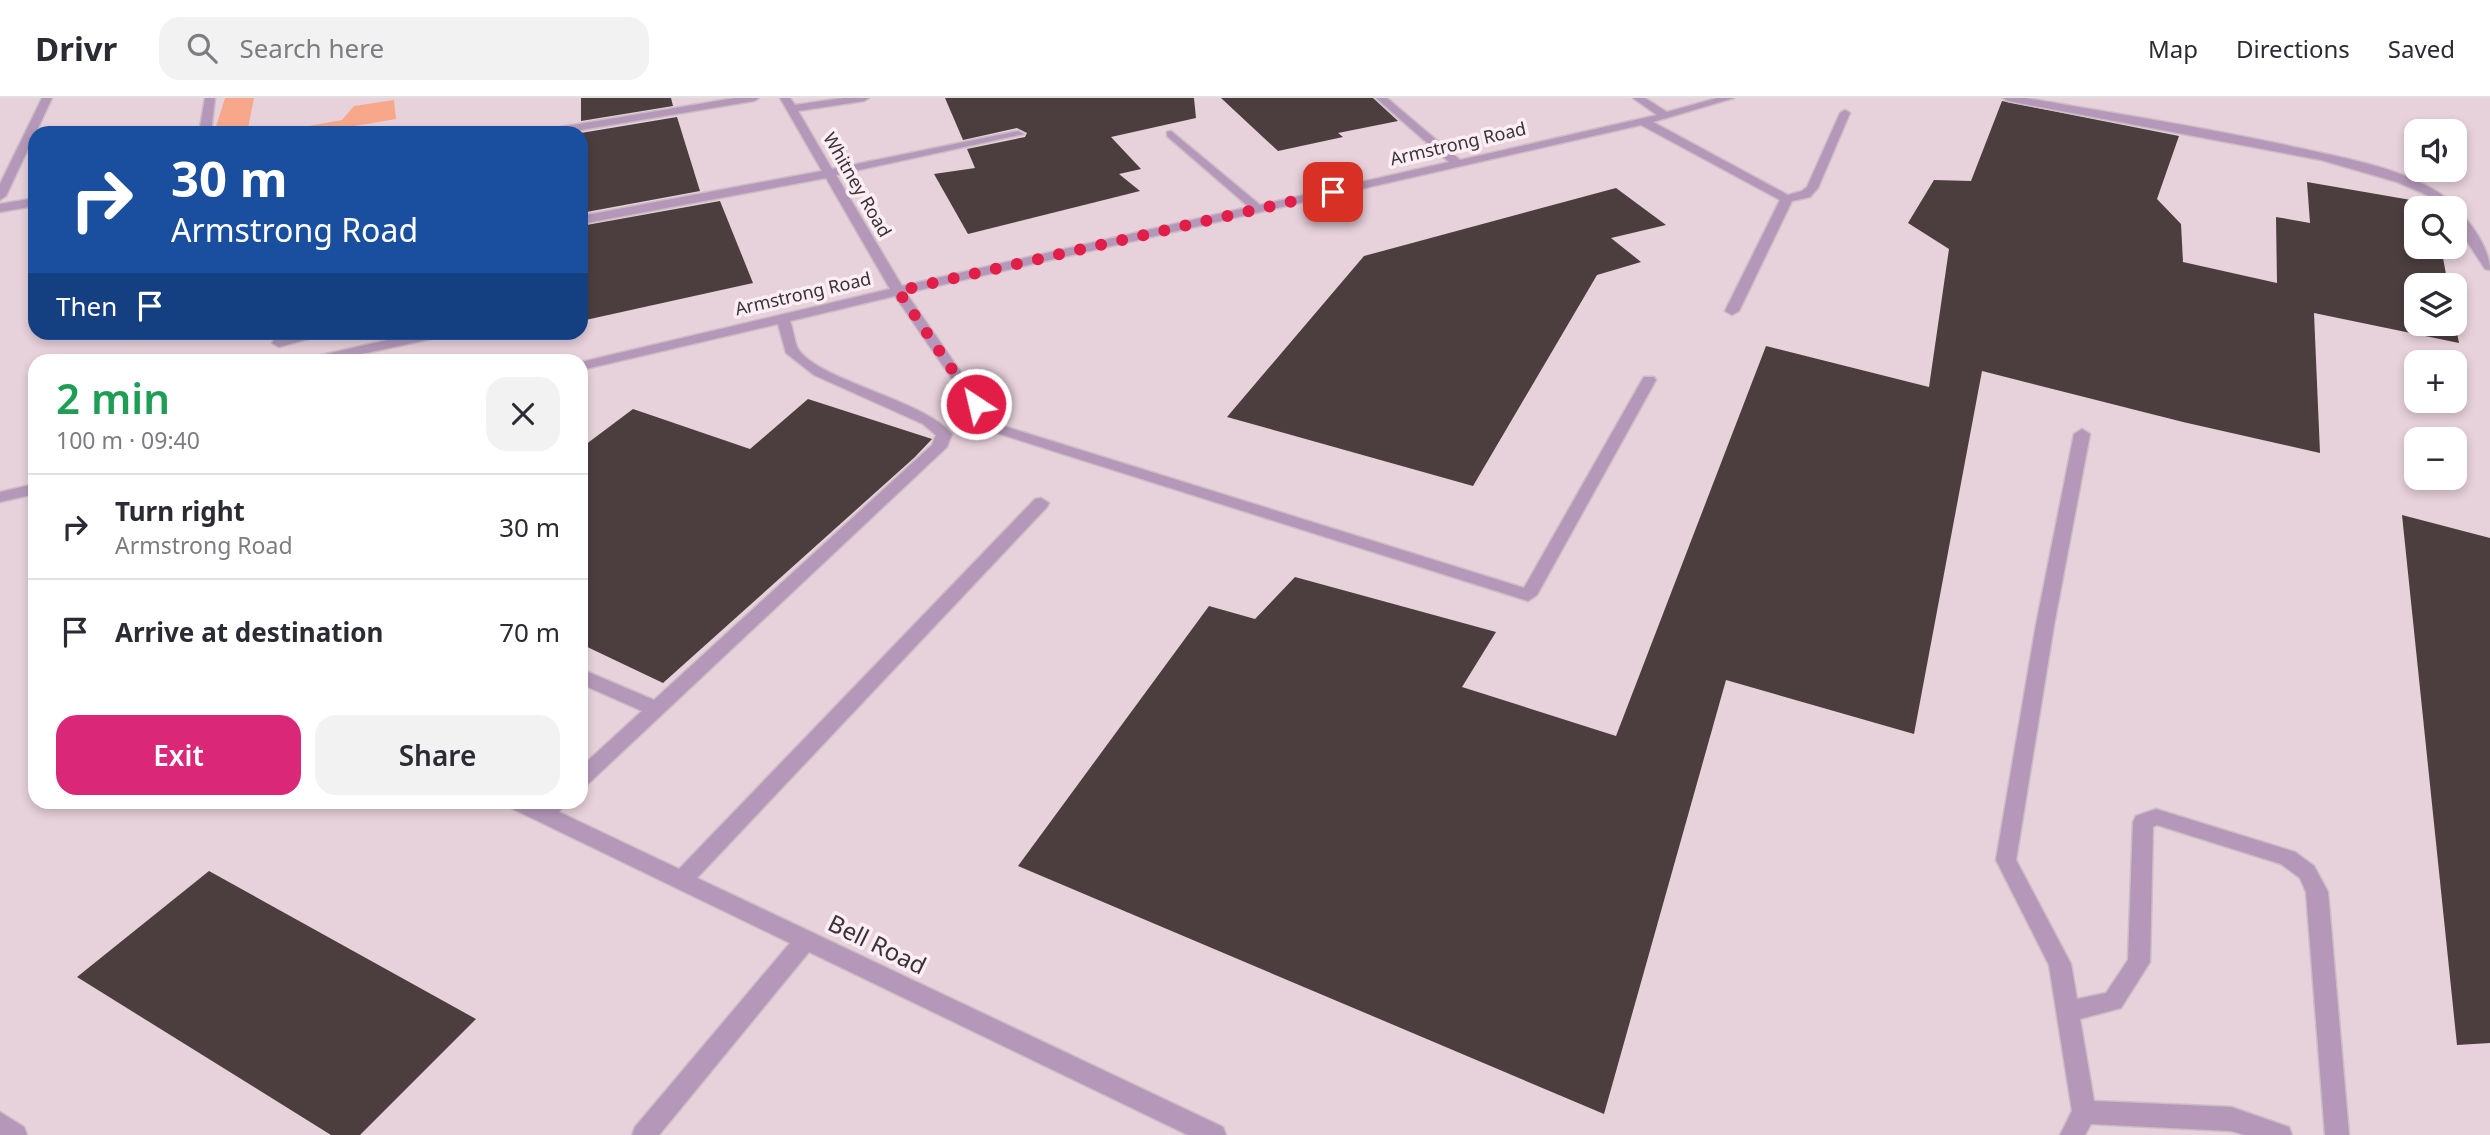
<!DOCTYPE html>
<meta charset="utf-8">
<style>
:root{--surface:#fff;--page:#f2f2f3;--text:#2b2b33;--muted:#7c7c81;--line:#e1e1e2;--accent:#db2777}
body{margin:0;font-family:"Noto Sans",sans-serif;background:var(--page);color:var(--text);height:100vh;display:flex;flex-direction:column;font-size:26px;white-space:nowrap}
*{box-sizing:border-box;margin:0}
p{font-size:23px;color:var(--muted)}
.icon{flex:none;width:38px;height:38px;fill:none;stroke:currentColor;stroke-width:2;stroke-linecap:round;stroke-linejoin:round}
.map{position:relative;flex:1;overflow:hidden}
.sheet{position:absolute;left:28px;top:256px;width:560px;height:455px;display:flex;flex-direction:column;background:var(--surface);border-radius:21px;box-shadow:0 4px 10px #0003}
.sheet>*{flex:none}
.banner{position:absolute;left:28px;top:28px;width:560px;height:214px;border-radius:21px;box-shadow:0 4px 10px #0003;background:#1a4fa0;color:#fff;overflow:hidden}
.fabs{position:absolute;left:2404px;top:21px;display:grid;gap:14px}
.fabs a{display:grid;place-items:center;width:63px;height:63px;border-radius:14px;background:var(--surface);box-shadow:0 4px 10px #0003;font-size:35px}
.pin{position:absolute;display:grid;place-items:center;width:60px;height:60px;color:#fff;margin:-30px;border-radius:14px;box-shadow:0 4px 10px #0006}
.me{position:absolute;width:77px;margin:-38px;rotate:325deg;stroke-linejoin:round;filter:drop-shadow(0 0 5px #0008)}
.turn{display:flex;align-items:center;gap:24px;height:147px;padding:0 28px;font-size:32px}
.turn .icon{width:91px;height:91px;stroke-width:2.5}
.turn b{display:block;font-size:49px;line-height:60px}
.then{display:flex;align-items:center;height:66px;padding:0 28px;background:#0003;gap:14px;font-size:26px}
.round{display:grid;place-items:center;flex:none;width:74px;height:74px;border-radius:21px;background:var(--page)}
.headline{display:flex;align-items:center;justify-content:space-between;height:119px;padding:0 28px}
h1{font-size:42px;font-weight:600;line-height:52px;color:#1e9e55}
.cta{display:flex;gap:14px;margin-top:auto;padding:14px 28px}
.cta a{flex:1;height:80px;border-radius:21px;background:var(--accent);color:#fff;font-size:28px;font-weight:600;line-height:80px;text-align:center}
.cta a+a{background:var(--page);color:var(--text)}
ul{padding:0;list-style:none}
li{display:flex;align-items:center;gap:21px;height:105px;padding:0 28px;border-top:2px solid var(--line)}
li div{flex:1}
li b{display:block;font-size:26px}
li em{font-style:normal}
header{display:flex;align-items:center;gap:42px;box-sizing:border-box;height:98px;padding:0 35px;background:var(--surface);border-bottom:2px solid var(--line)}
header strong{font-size:33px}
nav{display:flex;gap:38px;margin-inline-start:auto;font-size:24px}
.search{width:490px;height:63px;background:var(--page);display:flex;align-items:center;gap:18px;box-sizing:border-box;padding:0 24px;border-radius:21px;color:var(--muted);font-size:26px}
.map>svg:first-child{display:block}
.built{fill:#e7d1db;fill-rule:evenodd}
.green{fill:#f7a88b}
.building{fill:#4c3e3f}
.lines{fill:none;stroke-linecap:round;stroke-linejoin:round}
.minor-casing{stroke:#cbbdc4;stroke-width:3}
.minor{fill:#b598b9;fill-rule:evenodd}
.route{stroke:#e11d48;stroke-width:12;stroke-dasharray:0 21.6}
.labels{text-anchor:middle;stroke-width:7;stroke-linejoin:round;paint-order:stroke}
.far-street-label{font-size:18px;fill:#393336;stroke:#fdeef5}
.near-street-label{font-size:24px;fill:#393336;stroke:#fdeef5}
</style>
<header>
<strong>Drivr</strong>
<div class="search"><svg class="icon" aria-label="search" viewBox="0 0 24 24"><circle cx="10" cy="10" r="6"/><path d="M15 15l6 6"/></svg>Search here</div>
<nav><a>Map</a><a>Directions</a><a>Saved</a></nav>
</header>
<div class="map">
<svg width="2490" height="1037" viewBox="0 0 2490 1037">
<rect width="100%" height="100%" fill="#f0e0e7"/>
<path class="built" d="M0,0h2490v1037h-2490zM2417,33h38v39h-38zM35,35h546v199h-546zM2417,110h38v39h-38zM2417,187h38v39h-38zM35,262h546v442h-546zM2417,264h38v39h-38zM2417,341h38v39h-38z"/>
<g class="green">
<path d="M225,0h29l-7,35h-33z"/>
<path d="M394,2l2,19 -83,14h-43l72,-13 12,-14z"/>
</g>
<g class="building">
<path d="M581,0h90l2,8 -92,15z"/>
<path d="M945,0h249l2,20 -85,19 30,32 -22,5 21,17 -172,43 -34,-60 41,-6 -8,-19 58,-12 2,-4 -10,-5 -54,12z"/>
<path d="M1221,0h152l25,23 -60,12 5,4 -65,14z"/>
<path d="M2002,3l177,35 -22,63 24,25 2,38 94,21 -1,-66 34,6 -3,-41 127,22v4h-17v39h24l7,38h-31v39l38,-1 4,20 -145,-30 6,140 -137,-31 -201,-51 -68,363 -188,-54 -122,434 -586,-248 191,-260 46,13 40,-42 201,55 -34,55 154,49 150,-390 163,41 20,-138 -41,-26 26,-43 37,1z"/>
<path d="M677,19l23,74 -119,22v-80z"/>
<path d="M1616,90l50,37 -55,13 30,24 -44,13 -124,211 -246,-69 137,-161z"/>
<path d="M720,103l33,82 -172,38v-95z"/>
<path d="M808,301l124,40 -17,18 -252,226 -82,-39v-196l52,-39 117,40z"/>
<path d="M2402,417l88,23v505l-33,2z"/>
<path d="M209,773l267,148 -116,116h-29l-254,-158z"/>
</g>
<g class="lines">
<defs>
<g id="minor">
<path d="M42,0h10l-46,98 -6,4v-16z"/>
<path d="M205,0h10l-4,35h-12z"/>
<path d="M735,0h24l-5,3 -191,32h-26l6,-3z"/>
<path d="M780,0h10l5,7 48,-7h26l-5,3 -66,10 34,58 186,-38 6,3 -188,41 66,111 347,-79 -82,-71v-4l4,-1 89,74 189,-43 -73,-64h11l73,62 197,-45 -24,-17h12l22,14 50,-14h17l-81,24 135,73 14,-4 5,-4 33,-74 5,-3 5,3 -32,75 -8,9 -18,4 -53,110 -7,4 -7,-4 55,-111 -139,-75 -735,168 91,131 527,164 118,-208 2,-3h10l2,3 -119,215 -9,6 -541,-171 -92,-134 -105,25c3,8 4,18 7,26 17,33 126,52 155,87l-5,13 -359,337 -7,3v-20l61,-56 -61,-27v-15l73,31 278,-255 4,-10 -13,-11 -109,-49 -28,-22 -8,-29 -197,46v-8l309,-73 -64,-111 -245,46v-8l241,-45z"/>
<path d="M2003,0h23c91,16 183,30 273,50 45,10 98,19 137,43 21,12 54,52 54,79l-5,-1 -30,-46v-15h-10l-18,-13 -30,-13 -76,-22 -313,-59z"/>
<path d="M35,100v8l-35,6v-8z"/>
<path d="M306,234h27l-54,15 -7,-4 2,-3z"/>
<path d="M423,234h13l2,3 -7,4 -97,21h-24l7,-4z"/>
<path d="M2082,331l8,5 -36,191 -38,235 55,104 6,35 29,-6 22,-33 5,-138 3,-6 20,-7 139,43 19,14 14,26 21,243h-24l-19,-243 -6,-14 -19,-14 -124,-39 -4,2 -3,135 -29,46 -41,11 14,82 137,6 58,20 3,8h-47l-14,-4 -140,-7 -6,11h-25l12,-24 -23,-146 -53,-105 40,-235 38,-191z"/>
<path d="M35,386v10l-35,8v-10z"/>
<path d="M1041,400l8,5 -2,4 -350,371 526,249 3,8h-38l-379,-183 -150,183h-27l3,-8 155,-184 -279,-135 -3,-6h28l5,2 3,-2h23l-8,10 120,57 356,-370z"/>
<path d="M0,1014l24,15 3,8h-27z"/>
</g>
</defs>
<use href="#minor" class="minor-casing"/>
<use href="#minor" class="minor"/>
</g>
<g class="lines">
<path class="route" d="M976,306l-78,-113 435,-99"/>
</g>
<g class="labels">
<g class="far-street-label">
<text transform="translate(1458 46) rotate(-13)" y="6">Armstrong Road</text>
<text transform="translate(857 87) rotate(60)" y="6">Whitney Road</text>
<text transform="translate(803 196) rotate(-13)" y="6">Armstrong Road</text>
</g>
<g class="near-street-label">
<text transform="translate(877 847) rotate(26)" y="8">Bell Road</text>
</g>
</g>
</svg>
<div class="fabs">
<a><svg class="icon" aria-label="sound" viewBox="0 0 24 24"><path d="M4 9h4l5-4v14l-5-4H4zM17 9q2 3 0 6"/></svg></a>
<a><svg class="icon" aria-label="search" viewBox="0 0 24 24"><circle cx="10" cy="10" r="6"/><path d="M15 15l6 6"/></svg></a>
<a><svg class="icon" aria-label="layers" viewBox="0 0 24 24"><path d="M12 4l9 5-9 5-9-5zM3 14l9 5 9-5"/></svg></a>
<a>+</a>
<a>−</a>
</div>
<div class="pin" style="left:1333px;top:94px;background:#d93025"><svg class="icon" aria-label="arrive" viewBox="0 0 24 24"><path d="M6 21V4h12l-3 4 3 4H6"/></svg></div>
<svg class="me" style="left:976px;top:306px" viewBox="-20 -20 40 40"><circle r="17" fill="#e11d48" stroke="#fff" stroke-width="3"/><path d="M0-11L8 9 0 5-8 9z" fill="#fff"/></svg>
<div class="banner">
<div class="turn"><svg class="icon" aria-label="right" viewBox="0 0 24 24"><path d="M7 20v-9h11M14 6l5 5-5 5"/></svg><div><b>30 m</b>Armstrong Road</div></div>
<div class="then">Then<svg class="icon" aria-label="arrive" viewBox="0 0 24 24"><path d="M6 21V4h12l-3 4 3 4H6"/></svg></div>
</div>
<section class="sheet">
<div class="headline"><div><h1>2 min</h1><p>100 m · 09:40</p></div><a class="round"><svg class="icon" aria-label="close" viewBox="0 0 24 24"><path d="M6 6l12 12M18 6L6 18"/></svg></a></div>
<ul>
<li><svg class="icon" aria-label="right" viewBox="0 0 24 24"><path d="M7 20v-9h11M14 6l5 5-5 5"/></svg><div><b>Turn right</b><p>Armstrong Road</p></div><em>30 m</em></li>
<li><svg class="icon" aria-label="arrive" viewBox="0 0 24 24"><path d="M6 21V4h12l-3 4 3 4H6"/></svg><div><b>Arrive at destination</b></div><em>70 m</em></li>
</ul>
<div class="cta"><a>Exit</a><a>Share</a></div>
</section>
</div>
